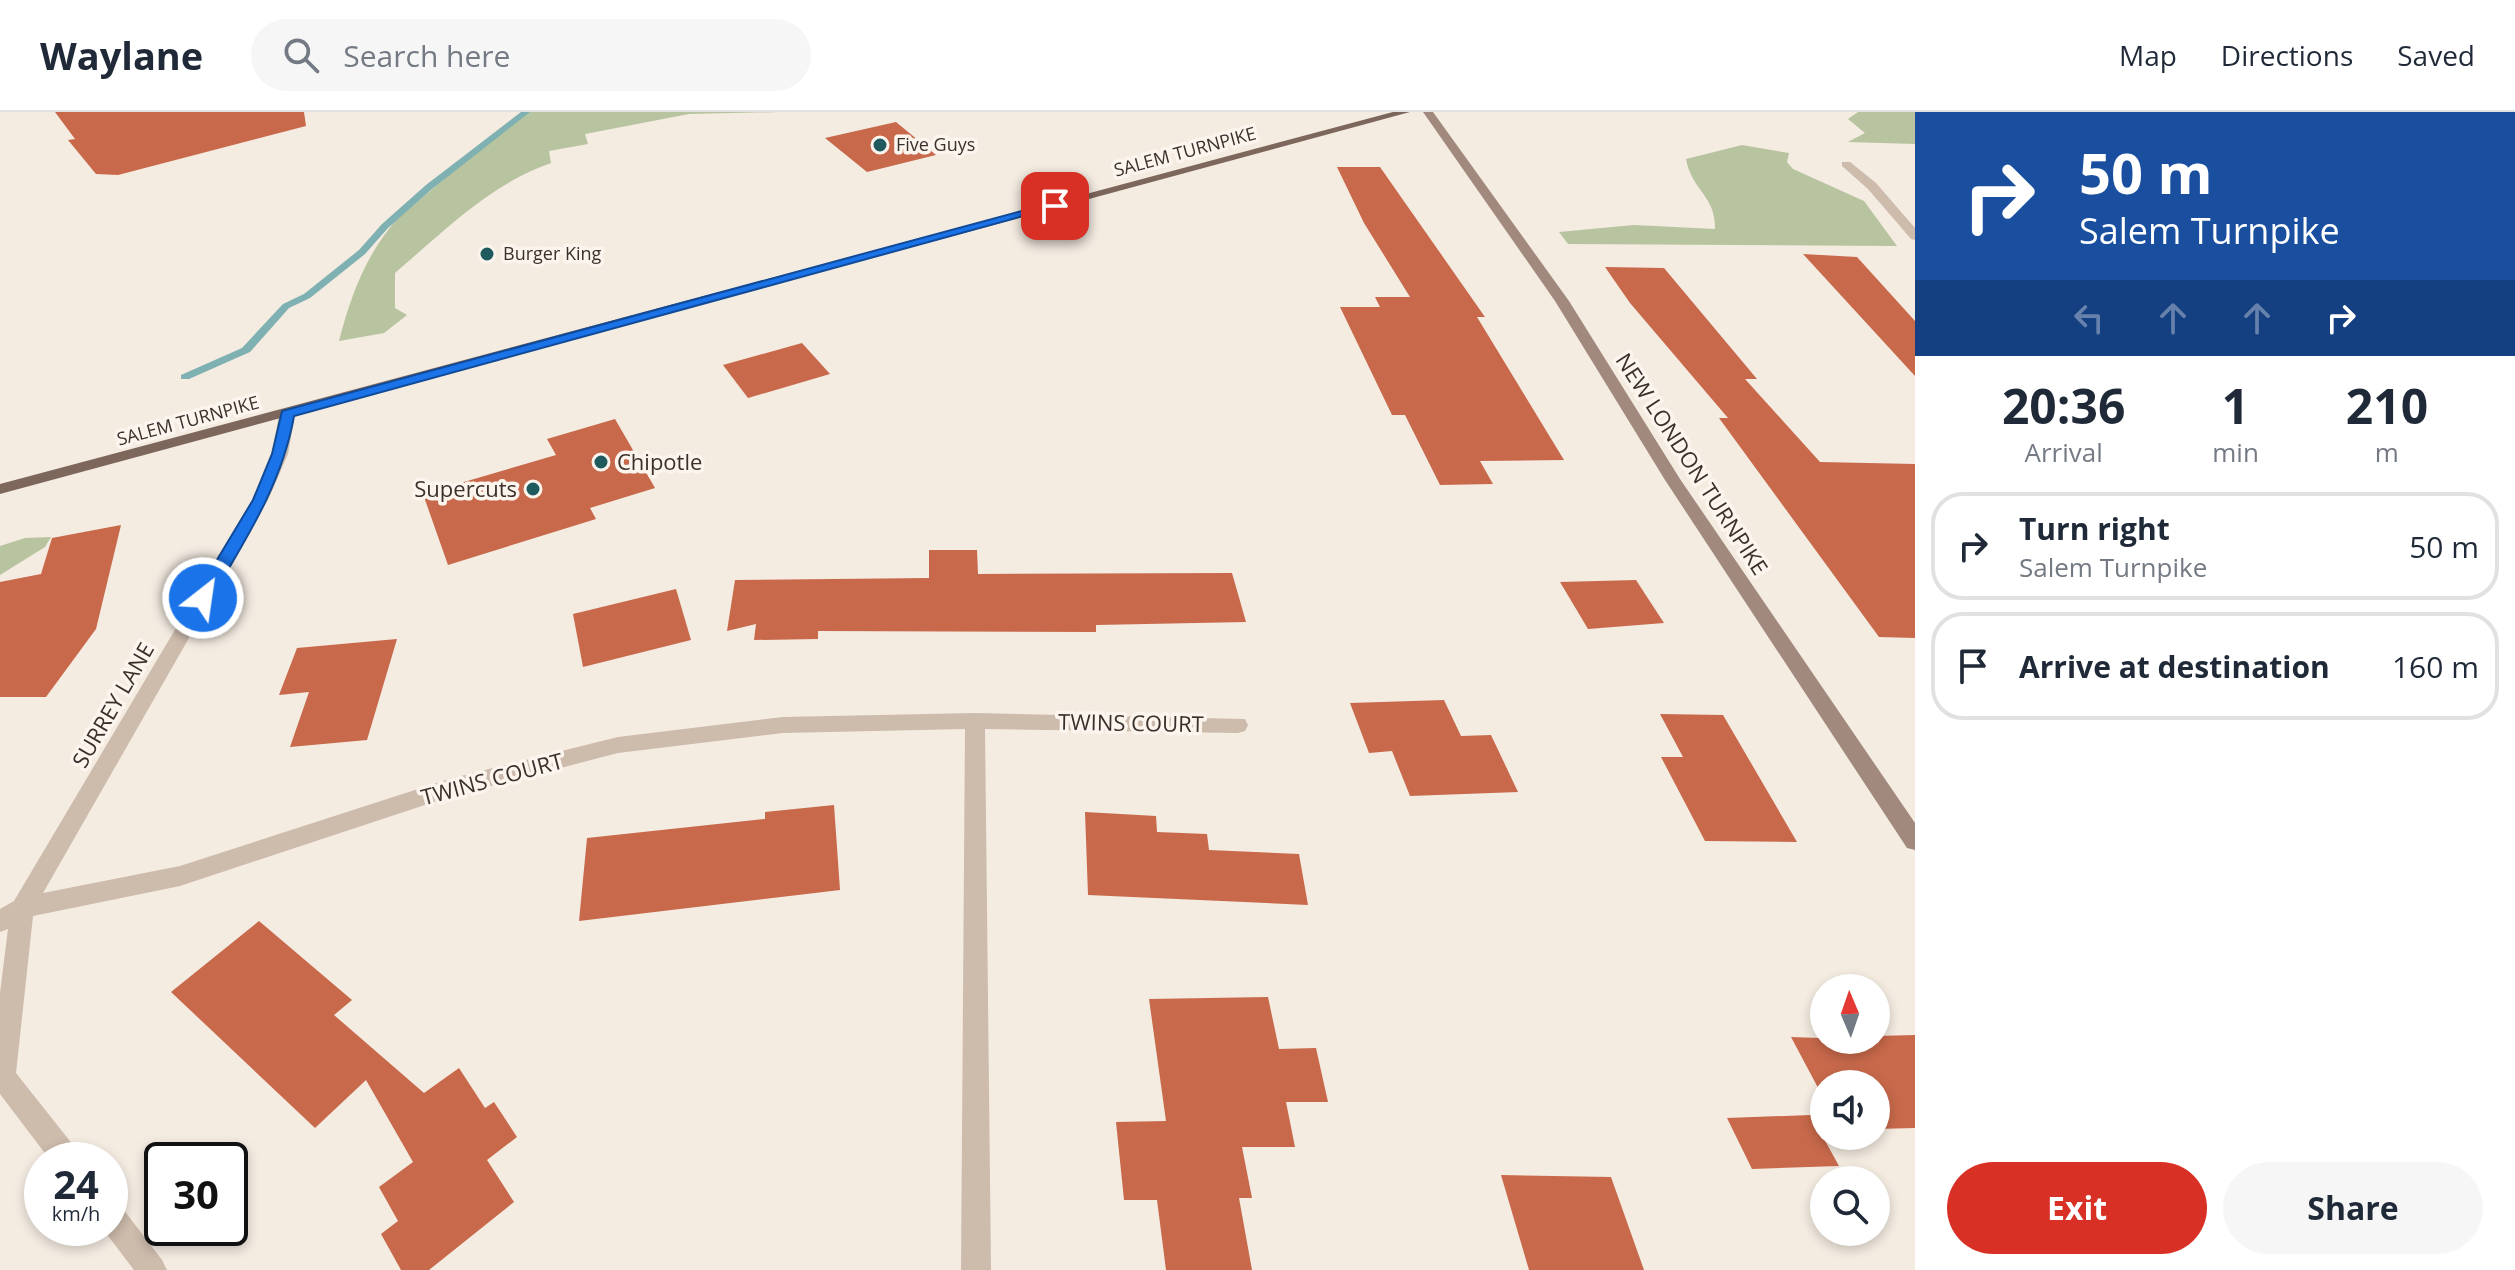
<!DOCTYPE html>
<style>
:root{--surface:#fff;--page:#f6f6f7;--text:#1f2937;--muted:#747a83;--line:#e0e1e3;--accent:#d93025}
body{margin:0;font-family:"Open Sans",sans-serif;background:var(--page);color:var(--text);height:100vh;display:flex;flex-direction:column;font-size:30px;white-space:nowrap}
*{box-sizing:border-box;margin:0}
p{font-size:26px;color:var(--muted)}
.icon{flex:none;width:44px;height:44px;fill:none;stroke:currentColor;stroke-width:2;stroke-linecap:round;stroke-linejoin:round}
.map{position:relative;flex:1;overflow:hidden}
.side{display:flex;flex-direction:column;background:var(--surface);width:600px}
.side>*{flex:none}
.hud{background:#1a4fa0;color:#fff;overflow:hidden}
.needle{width:52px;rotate:358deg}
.controls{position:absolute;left:1810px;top:862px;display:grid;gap:16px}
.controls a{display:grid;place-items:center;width:80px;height:80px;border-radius:50%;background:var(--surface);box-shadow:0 4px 12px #0003;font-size:40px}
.speed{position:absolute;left:24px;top:1030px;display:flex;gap:16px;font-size:40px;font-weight:700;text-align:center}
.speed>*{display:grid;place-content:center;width:104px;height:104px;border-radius:50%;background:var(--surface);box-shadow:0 4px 12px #0003;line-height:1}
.speed small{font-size:20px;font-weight:400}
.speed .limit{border:4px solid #111;border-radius:12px;background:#fff;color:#111}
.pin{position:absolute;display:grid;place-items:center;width:68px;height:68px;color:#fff;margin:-34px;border-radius:16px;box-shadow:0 4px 12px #0006}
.me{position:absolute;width:88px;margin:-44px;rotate:30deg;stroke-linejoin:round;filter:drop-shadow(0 0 6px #0008)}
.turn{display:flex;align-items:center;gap:28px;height:168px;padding:0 32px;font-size:36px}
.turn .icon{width:104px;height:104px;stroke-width:2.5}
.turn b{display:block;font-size:56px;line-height:68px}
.lanes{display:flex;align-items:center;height:76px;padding:0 32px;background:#0003;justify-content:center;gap:40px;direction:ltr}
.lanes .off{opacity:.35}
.eta{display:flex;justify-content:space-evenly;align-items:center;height:136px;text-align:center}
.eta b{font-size:48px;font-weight:700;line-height:56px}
.action{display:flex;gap:16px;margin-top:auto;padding:16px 32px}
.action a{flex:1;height:92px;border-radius:48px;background:var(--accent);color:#fff;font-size:32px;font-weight:700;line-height:92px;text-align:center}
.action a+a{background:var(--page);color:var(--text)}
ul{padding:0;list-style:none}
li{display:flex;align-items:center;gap:24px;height:108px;margin:0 16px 12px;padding:0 16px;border:4px solid var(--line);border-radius:32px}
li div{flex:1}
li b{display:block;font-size:30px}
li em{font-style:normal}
header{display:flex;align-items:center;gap:48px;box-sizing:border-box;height:112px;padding:0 40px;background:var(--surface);border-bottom:2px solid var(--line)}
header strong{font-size:38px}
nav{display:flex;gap:44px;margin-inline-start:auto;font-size:28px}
.search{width:560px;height:72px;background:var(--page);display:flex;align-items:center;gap:20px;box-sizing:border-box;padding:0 28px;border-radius:44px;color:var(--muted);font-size:30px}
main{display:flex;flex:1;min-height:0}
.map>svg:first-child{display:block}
.green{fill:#b8c4a0}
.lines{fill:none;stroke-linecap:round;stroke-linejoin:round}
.stream{fill:#7fb0b2;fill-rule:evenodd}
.building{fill:#c8694b}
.street{fill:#cdbbac;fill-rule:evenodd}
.secondary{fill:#a18a7d;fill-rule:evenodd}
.primary{fill:#7d675c;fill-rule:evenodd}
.route{fill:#1a73e8;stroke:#114b97;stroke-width:2}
.poi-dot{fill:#1f5a5e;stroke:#fbf5ee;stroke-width:3}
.labels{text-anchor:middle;stroke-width:7;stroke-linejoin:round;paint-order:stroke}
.far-poi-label{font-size:18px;fill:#3b302b;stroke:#fbf5ee;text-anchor:start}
.far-street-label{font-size:18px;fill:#3b302b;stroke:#fbf5ee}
.poi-label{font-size:22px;fill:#3b302b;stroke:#fbf5ee;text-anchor:start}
.street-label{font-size:22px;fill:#3b302b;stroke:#fbf5ee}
</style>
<header>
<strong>Waylane</strong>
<div class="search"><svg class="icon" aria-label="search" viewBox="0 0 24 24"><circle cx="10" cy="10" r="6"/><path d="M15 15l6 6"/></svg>Search here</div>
<nav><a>Map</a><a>Directions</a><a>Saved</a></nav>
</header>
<main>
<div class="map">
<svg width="1915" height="1158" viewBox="0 0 1915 1158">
<rect width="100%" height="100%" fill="#f4ebe1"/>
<g class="green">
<path d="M523,0h256l-90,2 -104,20 3,10 -39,7 2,12c-61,21 -108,69 -156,110v35l12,7 -23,18 -45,8c12,-46 26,-84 57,-121z"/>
<path d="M1858,0h57v32l-67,-2 17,-9 -17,-14z"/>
<path d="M1742,33l47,8 -2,9 6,7 71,32 33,45 -329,-2 -9,-12 75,-7 81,4c1,-33 -23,-38 -29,-70z"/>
<path d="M51,425l-6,10 -45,28v-29l25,-8z"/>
</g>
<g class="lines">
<path class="stream" d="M521,0h9l-98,77 -44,39 -23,26 -55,44 -21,10 -39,44 -61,27h-8v-4l61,-27 41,-44 21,-10 55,-44 23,-26 44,-39z"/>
</g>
<g class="building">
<path d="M55,0h249l2,14 -188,49 -22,-1 -28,-34 7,-1z"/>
<path d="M896,10l40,33 -69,17 -42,-34z"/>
<path d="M1337,55h43l105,150h-8l87,143 -84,1 13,23 -53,1 -35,-70h-13l-52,-108h40l-5,-10h35l-46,-74z"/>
<path d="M1803,142l54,3 58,64v55z"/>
<path d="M1605,155l59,1 93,111h-12l75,83 95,2v174l-36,-1 -160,-219h9l-98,-115z"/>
<path d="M802,231l28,31 -82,24 -25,-33z"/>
<path d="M615,307l40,69 -65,20 6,11 -148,46 -25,-71 133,-39 -9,-16z"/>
<path d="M121,413l-25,104 -50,68h-46v-115l41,-8 11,-36z"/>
<path d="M929,438h48l1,24 254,-1 14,49 -150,3v7l-278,-1v8l-64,1 2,-16 -29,7 8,-51 194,-2z"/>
<path d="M1636,468l28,43 -76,6 -28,-47z"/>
<path d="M676,477l15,51 -108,27 -10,-53z"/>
<path d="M397,527l-30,101 -77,7 19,-55 -30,3 18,-47z"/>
<path d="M1444,588l17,36 30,-1 27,57 -108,4 -18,-45 -23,2 -19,-50z"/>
<path d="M1660,602l63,1 74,127 -92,-1 -44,-84h22z"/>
<path d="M834,693l6,85 -261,31 8,-83 178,-19v-7z"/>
<path d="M1085,700l71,4 1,16 50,2 2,16 90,4 9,51 -220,-10z"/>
<path d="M259,809l93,79 -18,15 90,78 35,-25 26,40 9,-6 23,35 -30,23 27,42 -85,68h-28l-20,-36 17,-13 -19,-34 34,-25 -47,-82 -51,48 -144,-136z"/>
<path d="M1268,885l11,52 37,-1 12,54h-42l9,45h-53l10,51h-13l13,72h-86l-9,-70h-33l-8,-78 50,-1 -17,-122z"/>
<path d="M1915,923v93l-39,1v-45h-52v15l-33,-62 85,3v-4z"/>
<path d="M1811,1003l28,51 -87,3 -25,-51z"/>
<path d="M1501,1063l110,2 33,93h-115z"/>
</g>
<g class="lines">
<g class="street">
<path d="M1842,50h8l26,21 39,45v12l-4,-1 -43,-50 -26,-23z"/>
<path d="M287,297l8,5 -7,40 -20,46 -225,393 137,-27 269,-87 169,-42 165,-20 192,-4 270,6 3,6 -3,6 -7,2 -253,-4 6,541h-30l4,-541 -182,4 -165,20 -169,44 -269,89 -147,30 -17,157 61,77 4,10h-31l-50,-66v-101l8,-64 -8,3v-23l14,-8 238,-401 20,-46 7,-40z"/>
<path d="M110,1089l10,4 42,55 5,10h-33l-32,-42h8z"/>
</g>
<path class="secondary" d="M1423,0h10l136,189 111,178 235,344v27l-8,-2 -242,-368 -110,-179z"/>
<path class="primary" d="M1393,0h17l-1410,382v-10z"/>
</g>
<path class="route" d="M1051,91l9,3 -766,210c-12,69 -50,126 -85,186l-6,2 -9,-6 59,-98 19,-46 10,-43z"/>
<g class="poi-dot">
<circle cx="880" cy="33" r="8"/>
<circle cx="487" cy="142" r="8"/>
<circle cx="601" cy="350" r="8"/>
<circle cx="533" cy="377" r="8"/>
</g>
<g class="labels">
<g class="far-poi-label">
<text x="896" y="39">Five Guys</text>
<text x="503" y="148">Burger King</text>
</g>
<g class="far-street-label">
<text transform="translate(1185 40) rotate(-15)" y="6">SALEM TURNPIKE</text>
<text transform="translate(188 309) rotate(-15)" y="6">SALEM TURNPIKE</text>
</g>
<g class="poi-label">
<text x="617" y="358">Chipotle</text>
<text x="517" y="385" text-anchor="end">Supercuts</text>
</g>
<g class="street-label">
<text transform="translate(1692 352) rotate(57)" y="8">NEW LONDON TURNPIKE</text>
<text transform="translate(113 593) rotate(-60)" y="8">SURREY LANE</text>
<text transform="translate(1131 611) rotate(1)" y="8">TWINS COURT</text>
<text transform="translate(492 667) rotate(-15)" y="8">TWINS COURT</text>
</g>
</g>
</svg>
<div class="controls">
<a><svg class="needle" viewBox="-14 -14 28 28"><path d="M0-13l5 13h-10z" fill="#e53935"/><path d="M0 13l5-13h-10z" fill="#747a83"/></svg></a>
<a><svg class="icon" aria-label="sound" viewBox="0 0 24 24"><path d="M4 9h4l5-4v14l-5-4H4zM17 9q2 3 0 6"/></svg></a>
<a><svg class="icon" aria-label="search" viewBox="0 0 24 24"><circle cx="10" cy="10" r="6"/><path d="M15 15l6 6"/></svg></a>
</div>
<div class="speed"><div>24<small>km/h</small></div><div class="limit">30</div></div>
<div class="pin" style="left:1055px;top:94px;background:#d93025"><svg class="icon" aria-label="arrive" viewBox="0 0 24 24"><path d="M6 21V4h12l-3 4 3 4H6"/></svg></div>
<svg class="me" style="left:203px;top:486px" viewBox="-20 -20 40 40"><circle r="17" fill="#1a73e8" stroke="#fff" stroke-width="3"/><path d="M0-11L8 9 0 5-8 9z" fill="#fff"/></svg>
</div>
<section class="side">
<div class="hud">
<div class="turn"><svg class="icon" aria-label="right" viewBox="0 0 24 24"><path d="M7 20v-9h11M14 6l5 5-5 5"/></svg><div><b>50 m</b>Salem Turnpike</div></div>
<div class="lanes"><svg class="icon off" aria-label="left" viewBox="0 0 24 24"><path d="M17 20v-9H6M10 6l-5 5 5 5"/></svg><svg class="icon off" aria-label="ahead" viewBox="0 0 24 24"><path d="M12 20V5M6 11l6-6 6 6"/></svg><svg class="icon off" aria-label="ahead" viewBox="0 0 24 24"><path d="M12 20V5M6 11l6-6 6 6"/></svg><svg class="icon" aria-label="right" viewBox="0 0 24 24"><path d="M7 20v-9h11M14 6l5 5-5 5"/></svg></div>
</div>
<div class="eta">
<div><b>20:36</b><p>Arrival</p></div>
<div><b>1</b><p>min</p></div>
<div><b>210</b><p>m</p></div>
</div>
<ul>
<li><svg class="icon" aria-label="right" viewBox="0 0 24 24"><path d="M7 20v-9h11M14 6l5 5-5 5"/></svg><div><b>Turn right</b><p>Salem Turnpike</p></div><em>50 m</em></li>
<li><svg class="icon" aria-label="arrive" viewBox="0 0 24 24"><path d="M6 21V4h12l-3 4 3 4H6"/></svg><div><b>Arrive at destination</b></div><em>160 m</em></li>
</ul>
<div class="action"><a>Exit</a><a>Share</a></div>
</section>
</main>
